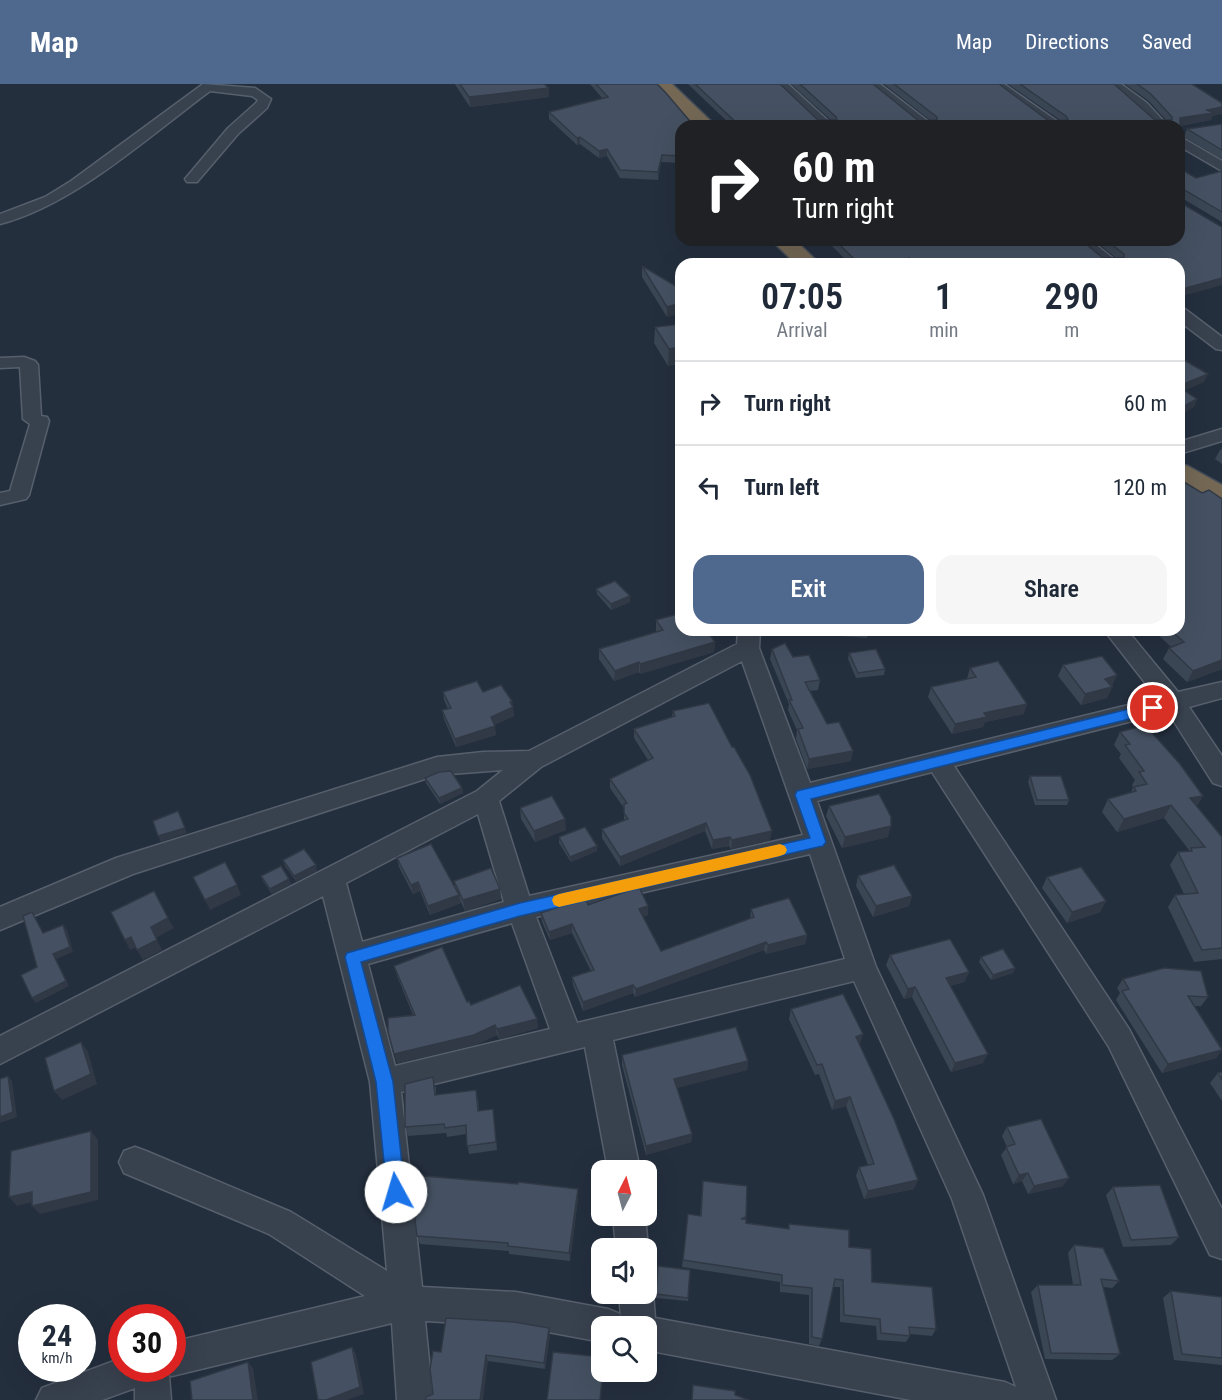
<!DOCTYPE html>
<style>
:root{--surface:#fff;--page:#f6f6f7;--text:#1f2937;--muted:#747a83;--line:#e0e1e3;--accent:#4f688e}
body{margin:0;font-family:"Roboto Condensed",sans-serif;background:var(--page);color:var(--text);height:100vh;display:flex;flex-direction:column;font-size:22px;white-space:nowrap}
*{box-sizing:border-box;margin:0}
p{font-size:20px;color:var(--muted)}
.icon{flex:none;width:33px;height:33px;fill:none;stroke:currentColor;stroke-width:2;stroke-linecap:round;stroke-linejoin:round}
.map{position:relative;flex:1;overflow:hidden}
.panel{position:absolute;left:675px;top:174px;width:510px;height:378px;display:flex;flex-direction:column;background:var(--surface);border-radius:18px;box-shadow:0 6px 24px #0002}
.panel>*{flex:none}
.guide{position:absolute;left:675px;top:36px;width:510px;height:126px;border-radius:18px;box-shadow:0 6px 24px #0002;background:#202124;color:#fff;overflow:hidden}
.needle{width:39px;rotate:6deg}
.tools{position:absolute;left:591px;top:1076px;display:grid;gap:12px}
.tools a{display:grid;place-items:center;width:66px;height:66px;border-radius:12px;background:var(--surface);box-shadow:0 6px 24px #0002;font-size:30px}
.speed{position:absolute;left:18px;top:1220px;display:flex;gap:12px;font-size:30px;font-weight:700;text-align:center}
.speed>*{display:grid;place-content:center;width:78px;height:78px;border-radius:50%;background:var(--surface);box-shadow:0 6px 24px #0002;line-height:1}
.speed small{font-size:15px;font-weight:400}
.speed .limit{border:9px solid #d22;background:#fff;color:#111}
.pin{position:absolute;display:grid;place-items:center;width:51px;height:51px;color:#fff;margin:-26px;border:3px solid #fff;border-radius:50%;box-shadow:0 2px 6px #0007}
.me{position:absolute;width:66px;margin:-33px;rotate:354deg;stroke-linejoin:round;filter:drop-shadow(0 0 4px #0008)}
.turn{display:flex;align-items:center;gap:21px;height:126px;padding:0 18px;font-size:27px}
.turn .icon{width:78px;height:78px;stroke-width:2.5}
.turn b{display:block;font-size:42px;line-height:51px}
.eta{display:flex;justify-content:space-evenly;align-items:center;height:102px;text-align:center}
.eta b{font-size:36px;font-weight:600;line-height:42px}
.cta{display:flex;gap:12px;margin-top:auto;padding:12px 18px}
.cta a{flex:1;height:69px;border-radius:18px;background:var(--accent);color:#fff;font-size:24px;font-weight:600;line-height:69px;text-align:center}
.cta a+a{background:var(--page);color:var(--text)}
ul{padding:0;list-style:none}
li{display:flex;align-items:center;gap:18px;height:84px;padding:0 18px;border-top:2px solid var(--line)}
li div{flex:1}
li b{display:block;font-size:22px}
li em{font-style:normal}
header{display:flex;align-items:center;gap:36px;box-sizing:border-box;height:84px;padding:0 30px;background:var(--accent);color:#fff}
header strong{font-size:28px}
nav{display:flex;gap:33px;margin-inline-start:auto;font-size:21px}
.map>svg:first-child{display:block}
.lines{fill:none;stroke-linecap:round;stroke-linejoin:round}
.street-casing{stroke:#565f6c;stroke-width:3}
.highway-casing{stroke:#434c59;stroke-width:3}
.street{fill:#38414e;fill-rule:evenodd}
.highway{fill:#746855;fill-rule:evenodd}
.wall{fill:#3b4654}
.shaded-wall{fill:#303945}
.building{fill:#455162;stroke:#303945;stroke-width:1.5}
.route{fill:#1a73e8;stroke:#114b97;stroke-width:1.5}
.slow{fill:#f59e0b}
</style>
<header>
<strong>Map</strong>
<nav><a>Map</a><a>Directions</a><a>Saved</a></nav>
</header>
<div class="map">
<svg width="1222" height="1316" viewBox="0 0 1222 1316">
<rect width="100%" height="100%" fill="#242f3e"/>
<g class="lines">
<defs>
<g id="street">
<path d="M203,0l52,4 16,11 -4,9 -29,26 -41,48h-10l-2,-3 43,-51 28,-25 2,-3 -6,-4 -42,-5c-62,46 -136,114 -210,133v-10l45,-17 26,-16z"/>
<path d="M774,0h14l46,42h-15z"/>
<path d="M866,0h14l54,42h-15z"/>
<path d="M990,0h14l60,42h-16z"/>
<path d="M1107,0h14l26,19 21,23h-14l-17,-17z"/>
<path d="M1179,52l43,25v10l-43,-25z"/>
<path d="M1072,156h18l30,24h-18z"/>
<path d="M1179,224l6,1 37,28v13l-6,-1 -37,-28z"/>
<path d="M24,273l11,4 3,4 3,51 6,1 2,4 -20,74 -3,4 -26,6v-12l10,-2 20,-67 -7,-5 -3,-52 -20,1v-10z"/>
<path d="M1222,345v12l-43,13v-12z"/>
<path d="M738,546h22l-1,18 51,135 347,-85 -53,-68h23l51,62 44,-10v16l-33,9 33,49v30l-9,-3 -45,-71 -214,54 175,263 93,180v50l-12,-4 -101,-208 -177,-275 -115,29 59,166 107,228 73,205h-145l-265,-50v-24h-44v16l-86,-16 -91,-5 8,79h-36l-5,-77 -220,53 -3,-1 2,25h-36v-12l-33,12h-66l6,-12 80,-30v10h50v-26l193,-46 -96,-62 -145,-61 -5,-11 5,-11 11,-4 11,4 145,61 96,59 -17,-189 -47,-186 -323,168v-28l477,-245 26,-21 -66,5 -304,99 -133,56v-23l116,-49 321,-101 46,-5 46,-1 208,-107zM742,577l61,174 -274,61 -30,-95 42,-34zM478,730l26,88 -142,40 -16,-59zM810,770l35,105 -268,64 -41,-106zM512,839l38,106 -155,37 -27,-102zM854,897l98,218 64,188 -11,-5 -350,-64 -2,-25 -7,-12v12h-27l2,24 -1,-3 -12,-5 -92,-17 -94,-5 -21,-195 184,-45 23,123h32l-27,-130z"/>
<path d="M613,1131h32l3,33 -2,4v-4h-30z"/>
</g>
<g id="highway">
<path d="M653,0h19l44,42h-20z"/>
<path d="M771,156h24l25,24h-24z"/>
<path d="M1179,380l9,2 34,19v20l-10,-2 -33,-20z"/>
</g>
</defs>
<use href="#street" class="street-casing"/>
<use href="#highway" class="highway-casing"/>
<use href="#street" class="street"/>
<use href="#highway" class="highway"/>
</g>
<g class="wall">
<path d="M455,0h89l5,4v9l-79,10 -14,-21z"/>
<path d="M590,0h67l24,42v37l-20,-1 -3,18 -38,-2 -13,-22 -8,2 -19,-14 -3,1 -28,-26v-7l54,-13z"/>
<path d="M688,0h92l38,36h13l-40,-36h82l46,37 11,-1 -46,-36h115l50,37 11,-1 -52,-36h106l41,36h11l-17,-19 -24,-17h67l20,32 -1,4 -32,6h-447z"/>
<path d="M1222,40v35l-38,-22 3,-8z"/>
<path d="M1179,84l17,10 26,-7v51l-42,-25 -1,67h-329l-24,-24h47v5l230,13h13l-22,-18h85z"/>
<path d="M642,182l39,23 -14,28 -25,-40z"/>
<path d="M681,240l-13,42 -14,-23 1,-16z"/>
<path d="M1222,365v15l-7,-5 5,-9z"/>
<path d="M1202,409l20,6v170l-35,13 -24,-23 6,-11 2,-1 -18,-17h26z"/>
<path d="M596,505l34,7v6l-19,8 -14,-16z"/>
<path d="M656,536l59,22 -1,10 -74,22 -1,-2 -25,9 -15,-22v-10l58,-17 -1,-2z"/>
<path d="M822,546h47l-2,8 -41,-3z"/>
<path d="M772,565l21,8 27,23 -2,10 -8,1 17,33 24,37 -44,8 -11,-30 1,-9 -9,-20 1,-6 -19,-45z"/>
<path d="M849,569l36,16 -1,6 -28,3 -8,-19z"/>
<path d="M1063,581l49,22 -5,11 -26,7 -23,-29z"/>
<path d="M970,584l54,46 -39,8 -2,5 -31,7 -24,-37 3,-10 36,-8z"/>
<path d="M443,608h40l29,9 2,15 -20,9 2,10 -40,12 -12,-28 -2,-9 6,-1 -4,-9z"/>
<path d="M673,627l97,129 -39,9 -2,-3 -17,3 -7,-18 -85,35 -18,-28v-9l22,-9v-12l-14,-20v-9l38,-19 -14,-22v-9l38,-12z"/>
<path d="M1120,648l77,75 25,30v122l-28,3 -26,-55 7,-12 9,-1 -14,-29 8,-13h10l1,-2 -25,-32 -47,14 -15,-20 6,-13 23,-6 2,-6 -1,-2 3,-5 -16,-22 2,-4 -7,-9z"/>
<path d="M1030,692l39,24 -2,5h-32l-7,-23z"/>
<path d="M425,694l37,10 1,5 -23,11 -14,-21z"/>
<path d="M829,722l59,31 -46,11 -16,-32z"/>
<path d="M520,724l46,22 -31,12 -14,-23z"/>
<path d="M559,753l38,9v5l-26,11 -12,-19z"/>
<path d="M397,774l58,28 -1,-5 46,8 1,10 -36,12 -4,-9v1l-31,12 -10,-24 -7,3 -14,-27z"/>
<path d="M283,776l34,11 -21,10 -11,-15z"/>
<path d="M261,792l30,8 -19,10 -9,-13z"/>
<path d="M858,792l54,20 -3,10 -36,11 -17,-31z"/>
<path d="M1047,793l59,24 -6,11 -33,11 -25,-35z"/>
<path d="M588,821l60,10 -5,1 18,35 89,-32 1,-10 56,26 -2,9 -39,10 -2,-4 -129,47 -2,-4 -50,18 -10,-26 -1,-8 19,-6 -19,-38 -22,7 -8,-18 -1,-9z"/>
<path d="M890,871l79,17 -5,10 -14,4 33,77 -32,9 -39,-75 -8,2 -18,-34z"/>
<path d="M981,873l34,11 -2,5 -22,7 -12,-18z"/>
<path d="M394,882l77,39 67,23 -39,11 -2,-4 -22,10 -78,18 16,-48 -16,-39z"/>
<path d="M1123,895l85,18 -7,9h-7l28,42v2l-6,8 -54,15 -46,-73 4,-7 -3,-5z"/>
<path d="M791,925l69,35h-1l55,145 -50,10 -8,-23 3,-9 9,-2 -22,-59 -14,4 -13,-36 -4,1 -26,-56z"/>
<path d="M622,971l126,6 -1,9 -71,18 16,46 -1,8 -45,13 -24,-90z"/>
<path d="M1222,988v29l-12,-18 8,-10z"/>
<path d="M436,1002v9l42,4 1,12 15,7 3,32 -28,4 -3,-20 -19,3 -1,-4 -38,3 -3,-9z"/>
<path d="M1007,1043l56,59 -35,8 -6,-13 -9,3 -12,-29 6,-8 -5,-11z"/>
<path d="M703,1097l42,38 1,4 42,6 1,-5 60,23 23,35 64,47 -4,7 -22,-2v2l-4,6 -29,-2 -1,-14 -36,-4v-35h-7l-11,52 -3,7 -10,-2v-49l-29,-3v-10l-98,-15 6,-53 12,2z"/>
<path d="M1113,1103l66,50 -8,8 -48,2 -17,-52z"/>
<path d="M578,1105v9l-8,63 -61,-7v-3l-89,-7 -3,-8z"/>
<path d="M1074,1161l45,36 -7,7 -9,-1 17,67 -8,6 -67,-1 -14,-67 7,-7h35l-5,-32z"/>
<path d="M658,1182l32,4 -2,31 -32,-3z"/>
<path d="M1171,1207l51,6v68l-48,-5 -11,-62z"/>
<path d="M549,1244l1,7 -5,34 -57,-8 -55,33 8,-42z"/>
</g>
<g class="shaded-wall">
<path d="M549,4v9l-79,10 -1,-10z"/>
<path d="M1222,23v7l-10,2 -1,4 -34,6 3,-8 27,-8z"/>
<path d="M580,53v7l-3,1v-7z"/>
<path d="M607,65v7l-8,2v-7z"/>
<path d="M662,71l-1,7 -3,18v-8z"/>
<path d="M909,174l-1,6h-19z"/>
<path d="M1222,194v7l-43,12v-7z"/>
<path d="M681,219v11l-14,3v-10z"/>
<path d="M681,263v17l-13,2 1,-17z"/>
<path d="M1208,290l-4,8 -25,11v-7z"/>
<path d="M1197,315l-3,8 -15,9v-7z"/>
<path d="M630,512v6l-19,8v-6z"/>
<path d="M715,558l-1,10 -74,22v-10z"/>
<path d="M1222,576v9l-35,13 6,-11z"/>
<path d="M639,578v10l-25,9 1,-10z"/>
<path d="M1117,591l-5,12 -11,3 4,-11z"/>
<path d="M1112,603l-5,11 -26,7 4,-11z"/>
<path d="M512,617l2,15 -22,10 -1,-9z"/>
<path d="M1027,620l-3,10 -39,8 -2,5 -31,7 3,-10 29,-11z"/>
<path d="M495,642l1,9 -40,12 -1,-8z"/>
<path d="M853,667l-2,10 -44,8 2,-10z"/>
<path d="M462,704l1,5 -23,11 -1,-6z"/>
<path d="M1203,712l-7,12 -6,-10z"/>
<path d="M1171,721l-7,13 -47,14 7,-13z"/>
<path d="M178,727l9,22 -26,9 -3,-6z"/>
<path d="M565,735l1,11 -31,12 -1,-11z"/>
<path d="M706,739l-1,8 -85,35v-9z"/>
<path d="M891,742l-3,11 -46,11 3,-11z"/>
<path d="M772,747l-2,9 -39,9 1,-9z"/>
<path d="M730,753l-1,9 -17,3 1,-9z"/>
<path d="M597,762v5l-26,11 -1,-5z"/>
<path d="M316,781l1,6 -21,10 -2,-5z"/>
<path d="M289,795l2,5 -19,10 -2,-5z"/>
<path d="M418,798l2,9 -7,3 -2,-9z"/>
<path d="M237,801l4,10 -31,15 -5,-10z"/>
<path d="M500,805l1,10 -36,12 -2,-11z"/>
<path d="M459,811l2,8 -31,12 -2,-9z"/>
<path d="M912,812l-3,10 -36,11 3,-11z"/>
<path d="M1106,817l-6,11 -33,11 5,-11z"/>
<path d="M648,822v9l-9,3v-9z"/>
<path d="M168,834l6,10 -18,10 -5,-11z"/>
<path d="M572,840v9l-22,7 -1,-8z"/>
<path d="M63,841l4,5 6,22 -17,7 13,27 -33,17 -4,-5 21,-44z"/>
<path d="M807,851l-2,9 -39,10 2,-9z"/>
<path d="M131,853l6,10 -7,3 -5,-10z"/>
<path d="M157,856l5,10 -19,10 -6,-10z"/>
<path d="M766,858l-2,8 -129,47 1,-8z"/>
<path d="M1015,884l-2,5 -22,7 2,-5z"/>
<path d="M969,888l-5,10 -22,6 4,-10z"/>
<path d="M633,901v8l-50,18v-9z"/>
<path d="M915,903l-3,10 -8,2 4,-10z"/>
<path d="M537,935l1,9 -39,11 -2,-10z"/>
<path d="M495,941l2,10 -22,10 -78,18 -3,-9z"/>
<path d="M863,950l-3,10 -7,2 3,-9z"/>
<path d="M81,958l7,10 9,32 -35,16 -8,-9z"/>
<path d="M1222,966l-6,8 -54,15 6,-9z"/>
<path d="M988,970l-5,9 -32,9 4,-9z"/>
<path d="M748,977l-1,9 -74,19 1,-10z"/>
<path d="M8,992l4,5 5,36 -17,6v-6z"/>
<path d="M850,1013l-4,9 -14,4 3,-9z"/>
<path d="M91,1047l7,9v60l-58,14 -8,-8z"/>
<path d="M692,1050l-1,8 -45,13v-9z"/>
<path d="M1028,1089l-6,8 -9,3 6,-9z"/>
<path d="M1069,1094l-6,8 -35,8 6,-8z"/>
<path d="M918,1096l-4,9 -50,10 4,-8z"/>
<path d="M578,1105v9l-8,63 -1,-8z"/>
<path d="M32,1108l8,8 -23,6 -8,-9z"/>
<path d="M549,1244l1,7 -5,34 -1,-6z"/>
<path d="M352,1263l4,7 8,40 -17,6h-21z"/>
<path d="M486,1271l2,6 -5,39h-3z"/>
<path d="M248,1278l5,6 5,32h-5z"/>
</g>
<g class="building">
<path d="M460,0h84l5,4 -80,9z"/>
<path d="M596,0h61l9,9 28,33h-13v30l-19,-1 -4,17 -38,-2 -13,-21 -8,2 -19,-14 -3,1 -28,-26 59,-15z"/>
<path d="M695,0h85l38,36h19l-1,-3 -36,-33h73l46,37 18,-1v-3l-43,-33h105l50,37 19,-1 -1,-3 -47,-33h94l41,36h17v-3l-21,-23 -14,-10h55l30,19v4l-15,3 6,3 -33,5v22h-1v-14h-439z"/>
<path d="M1222,40v26l-35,-21z"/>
<path d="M1179,84l17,10 26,-7v41l-39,-23 -3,1 1,13 41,24v51l-43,12v-26h-193l-1,-1 -3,1h-65l-8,-6 -20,6h-30l-24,-24h38v5l26,-5h182l22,18h21v-4l-18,-14h73z"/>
<path d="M642,182l39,23v14l-14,4z"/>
<path d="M681,240v23l-12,2 -14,-22z"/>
<path d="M1179,273l29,17 -29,12z"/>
<path d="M1179,303l18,12 -18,10z"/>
<path d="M1179,395l23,14 7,-3 13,9v161l-29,11 -24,-23 15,-6 -14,-12h9z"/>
<path d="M615,497l15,15 -19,8 -15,-15z"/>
<path d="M681,529v17h25l9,12 -75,22 -1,-2 -24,9 -16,-22 64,-19 -7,-10z"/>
<path d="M785,559l8,14 16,-2 11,25 -15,2 22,42 12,-2 14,29 -44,8 -11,-30 5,-1 -14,-28h3l-20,-51z"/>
<path d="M876,565l9,20 -27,4 -9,-20z"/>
<path d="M1102,572l15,19 -12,4 7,8 -27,7 -22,-29z"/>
<path d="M998,577l29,43 -43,9 3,4 -32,7 -24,-37 45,-10 -6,-9z"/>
<path d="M477,597l6,11 18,-7 11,16 -2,1 3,5 -22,10 4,9 -40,13 -13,-29 9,-2 -8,-16z"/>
<path d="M709,619l23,44h2l16,28 22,56 -40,9 -2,-3 -17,3 -7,-17 -86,34 -18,-28 26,-10 -4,-6v-9l3,-1 -17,-24 43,-21 -19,-29 41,-13 -2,-5z"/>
<path d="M1145,641l35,39 23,32 -13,2 32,39v111l-20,2 -27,-55 23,-2 -20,-41 14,-1 -1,-3 14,-1 -34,-42 -47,14 -16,-20 28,-8 -2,-4 13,-3 -8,-12 5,-1 -19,-26 5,-1 -10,-12z"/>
<path d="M451,687l11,17 -23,10 -14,-20 14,-6z"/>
<path d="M1030,692h31l8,24h-32z"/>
<path d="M879,710l12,23v9l-46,11 -16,-31z"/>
<path d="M552,712l13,23 -31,12 -14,-23z"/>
<path d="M178,727l7,17 -27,8 -5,-15z"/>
<path d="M585,743l12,19 -27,11 -11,-20z"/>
<path d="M431,760l28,51 -31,11 -10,-24 -7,3 -14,-27z"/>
<path d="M304,765l12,16 -22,11 -11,-16z"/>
<path d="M225,778l12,23 -32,15 -12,-23z"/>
<path d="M894,781l18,31 -36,10 -18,-30z"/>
<path d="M281,782l8,13 -19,10 -9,-13z"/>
<path d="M1081,783l25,34 -34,11 -25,-35z"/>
<path d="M491,784l9,21 -37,11 -9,-19z"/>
<path d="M639,803l9,19 -9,3 22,42 93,-34 -3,-8 38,-11 18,37 -39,10 -2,-3 -130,47 -3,-4 -50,17 -11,-25 22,-7 -22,-46 -23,8 -8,-19 33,-11 12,-3 2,6z"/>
<path d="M154,807l14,27 -17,9 6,13 -20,10 -6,-13 -6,3 -14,-28z"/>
<path d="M32,828l11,21 20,-8 7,22 -17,7 13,27 -34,17 -11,-23 16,-8 -14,-51z"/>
<path d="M950,855l19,33 -23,6 42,76 -33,9 -40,-76 -7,2 -18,-34z"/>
<path d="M442,863l25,55 2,-1 2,4 49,-20 17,34 -40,10 -2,-4 -21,10 -80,19 -6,-22v-14l27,-3 -21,-49z"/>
<path d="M1003,865l12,19 -22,7 -12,-18z"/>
<path d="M1164,884l37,3 7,26 -20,-1 34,54 -54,14 -46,-73 7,-2 -6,-10z"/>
<path d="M843,910l20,40 -7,3 38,82 24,61 -50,11 -9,-24 15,-3 -24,-67 -15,4 -13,-37 -5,1 -26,-56z"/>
<path d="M736,943l12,34 -74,18 18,55 -46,12 -24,-91z"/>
<path d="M81,958l10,32 -37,17 -9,-33z"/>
<path d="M1222,988v8l-4,-7z"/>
<path d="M8,992l5,36 -13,5v-38z"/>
<path d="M433,993l2,18 41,-5 2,21 15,-2 3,33 -29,4 -1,-21 -21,3 -1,-4 -39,3v-43z"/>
<path d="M1041,1035l28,59 -35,8 -6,-13 -9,2 -13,-28 9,-3 -8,-17z"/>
<path d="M91,1047v61l-59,14v-14l-23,5 2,-46z"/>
<path d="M423,1092l95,8v-2l60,7 -9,64 -61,-7v-3l-91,-7 -2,-16z"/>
<path d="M703,1097l44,5 -1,31 -5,2h5v4l43,6v-5l60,6v17l22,2 1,33 60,5 4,42 -27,-2 1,9 -29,-3 -1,-14 -36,-4 -1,-35 -8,-1 -13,60 -10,-2v-49l-30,-3v-10l-99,-15 5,-46 13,2z"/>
<path d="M1160,1101l19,52 -48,3 -18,-53z"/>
<path d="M1074,1161l29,3 16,33 -18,-2 19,75 -69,-1 -13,-68h43z"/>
<path d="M658,1182l32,4 -2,28 -32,-4z"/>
<path d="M1171,1207l51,6v61l-40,-4z"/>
<path d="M446,1234l68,4 35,6 -5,35 -58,-8 -6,45h-55l1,-3 7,-3 -3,-25 3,-18 8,1z"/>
<path d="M352,1263l8,40 -34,13h-8l-7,-38z"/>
<path d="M553,1268l49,5v14h1l-3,29h-53z"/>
<path d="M248,1278l5,38h-61l-2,-19z"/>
<path d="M693,1301l42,6v4l14,5h-57z"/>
</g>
<path class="route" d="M1153,619l4,2 2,3 -2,4 -346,87 15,43 -3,4 -5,1 -298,69 -159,46 32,120 12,110 -3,7 -6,2 -7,-2 -2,-7 -11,-110 -31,-125 2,-4 173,-50 290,-65 -15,-43 2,-4z"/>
<path class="slow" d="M780,760l5,2 2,4 -2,4 -5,2 -221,51 -5,-2 -2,-5 2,-4 5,-2z"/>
</svg>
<div class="tools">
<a><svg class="needle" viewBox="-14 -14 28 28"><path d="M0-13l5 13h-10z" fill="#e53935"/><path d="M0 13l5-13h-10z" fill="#747a83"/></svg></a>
<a><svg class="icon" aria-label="sound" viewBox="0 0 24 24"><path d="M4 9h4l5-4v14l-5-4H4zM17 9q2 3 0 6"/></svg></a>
<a><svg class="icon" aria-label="search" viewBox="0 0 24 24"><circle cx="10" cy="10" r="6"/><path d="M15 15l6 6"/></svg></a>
</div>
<div class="speed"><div>24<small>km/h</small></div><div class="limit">30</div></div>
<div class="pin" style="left:1153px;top:624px;background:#d93025"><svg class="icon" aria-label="arrive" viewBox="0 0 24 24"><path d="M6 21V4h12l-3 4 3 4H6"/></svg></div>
<svg class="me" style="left:396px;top:1108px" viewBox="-20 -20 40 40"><circle r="19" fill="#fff"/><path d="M0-13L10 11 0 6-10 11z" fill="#1a73e8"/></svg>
<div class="guide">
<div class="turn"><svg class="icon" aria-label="right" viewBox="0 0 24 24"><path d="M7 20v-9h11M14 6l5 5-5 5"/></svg><div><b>60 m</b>Turn right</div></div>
</div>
<section class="panel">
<div class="eta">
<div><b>07:05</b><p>Arrival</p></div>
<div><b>1</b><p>min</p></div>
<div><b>290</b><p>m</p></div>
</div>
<ul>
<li><svg class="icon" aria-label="right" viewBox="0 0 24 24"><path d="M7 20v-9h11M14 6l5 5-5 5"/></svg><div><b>Turn right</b></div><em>60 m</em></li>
<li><svg class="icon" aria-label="left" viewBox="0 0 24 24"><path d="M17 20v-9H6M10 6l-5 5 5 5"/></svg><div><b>Turn left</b></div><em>120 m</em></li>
</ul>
<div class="cta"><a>Exit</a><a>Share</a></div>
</section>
</div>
